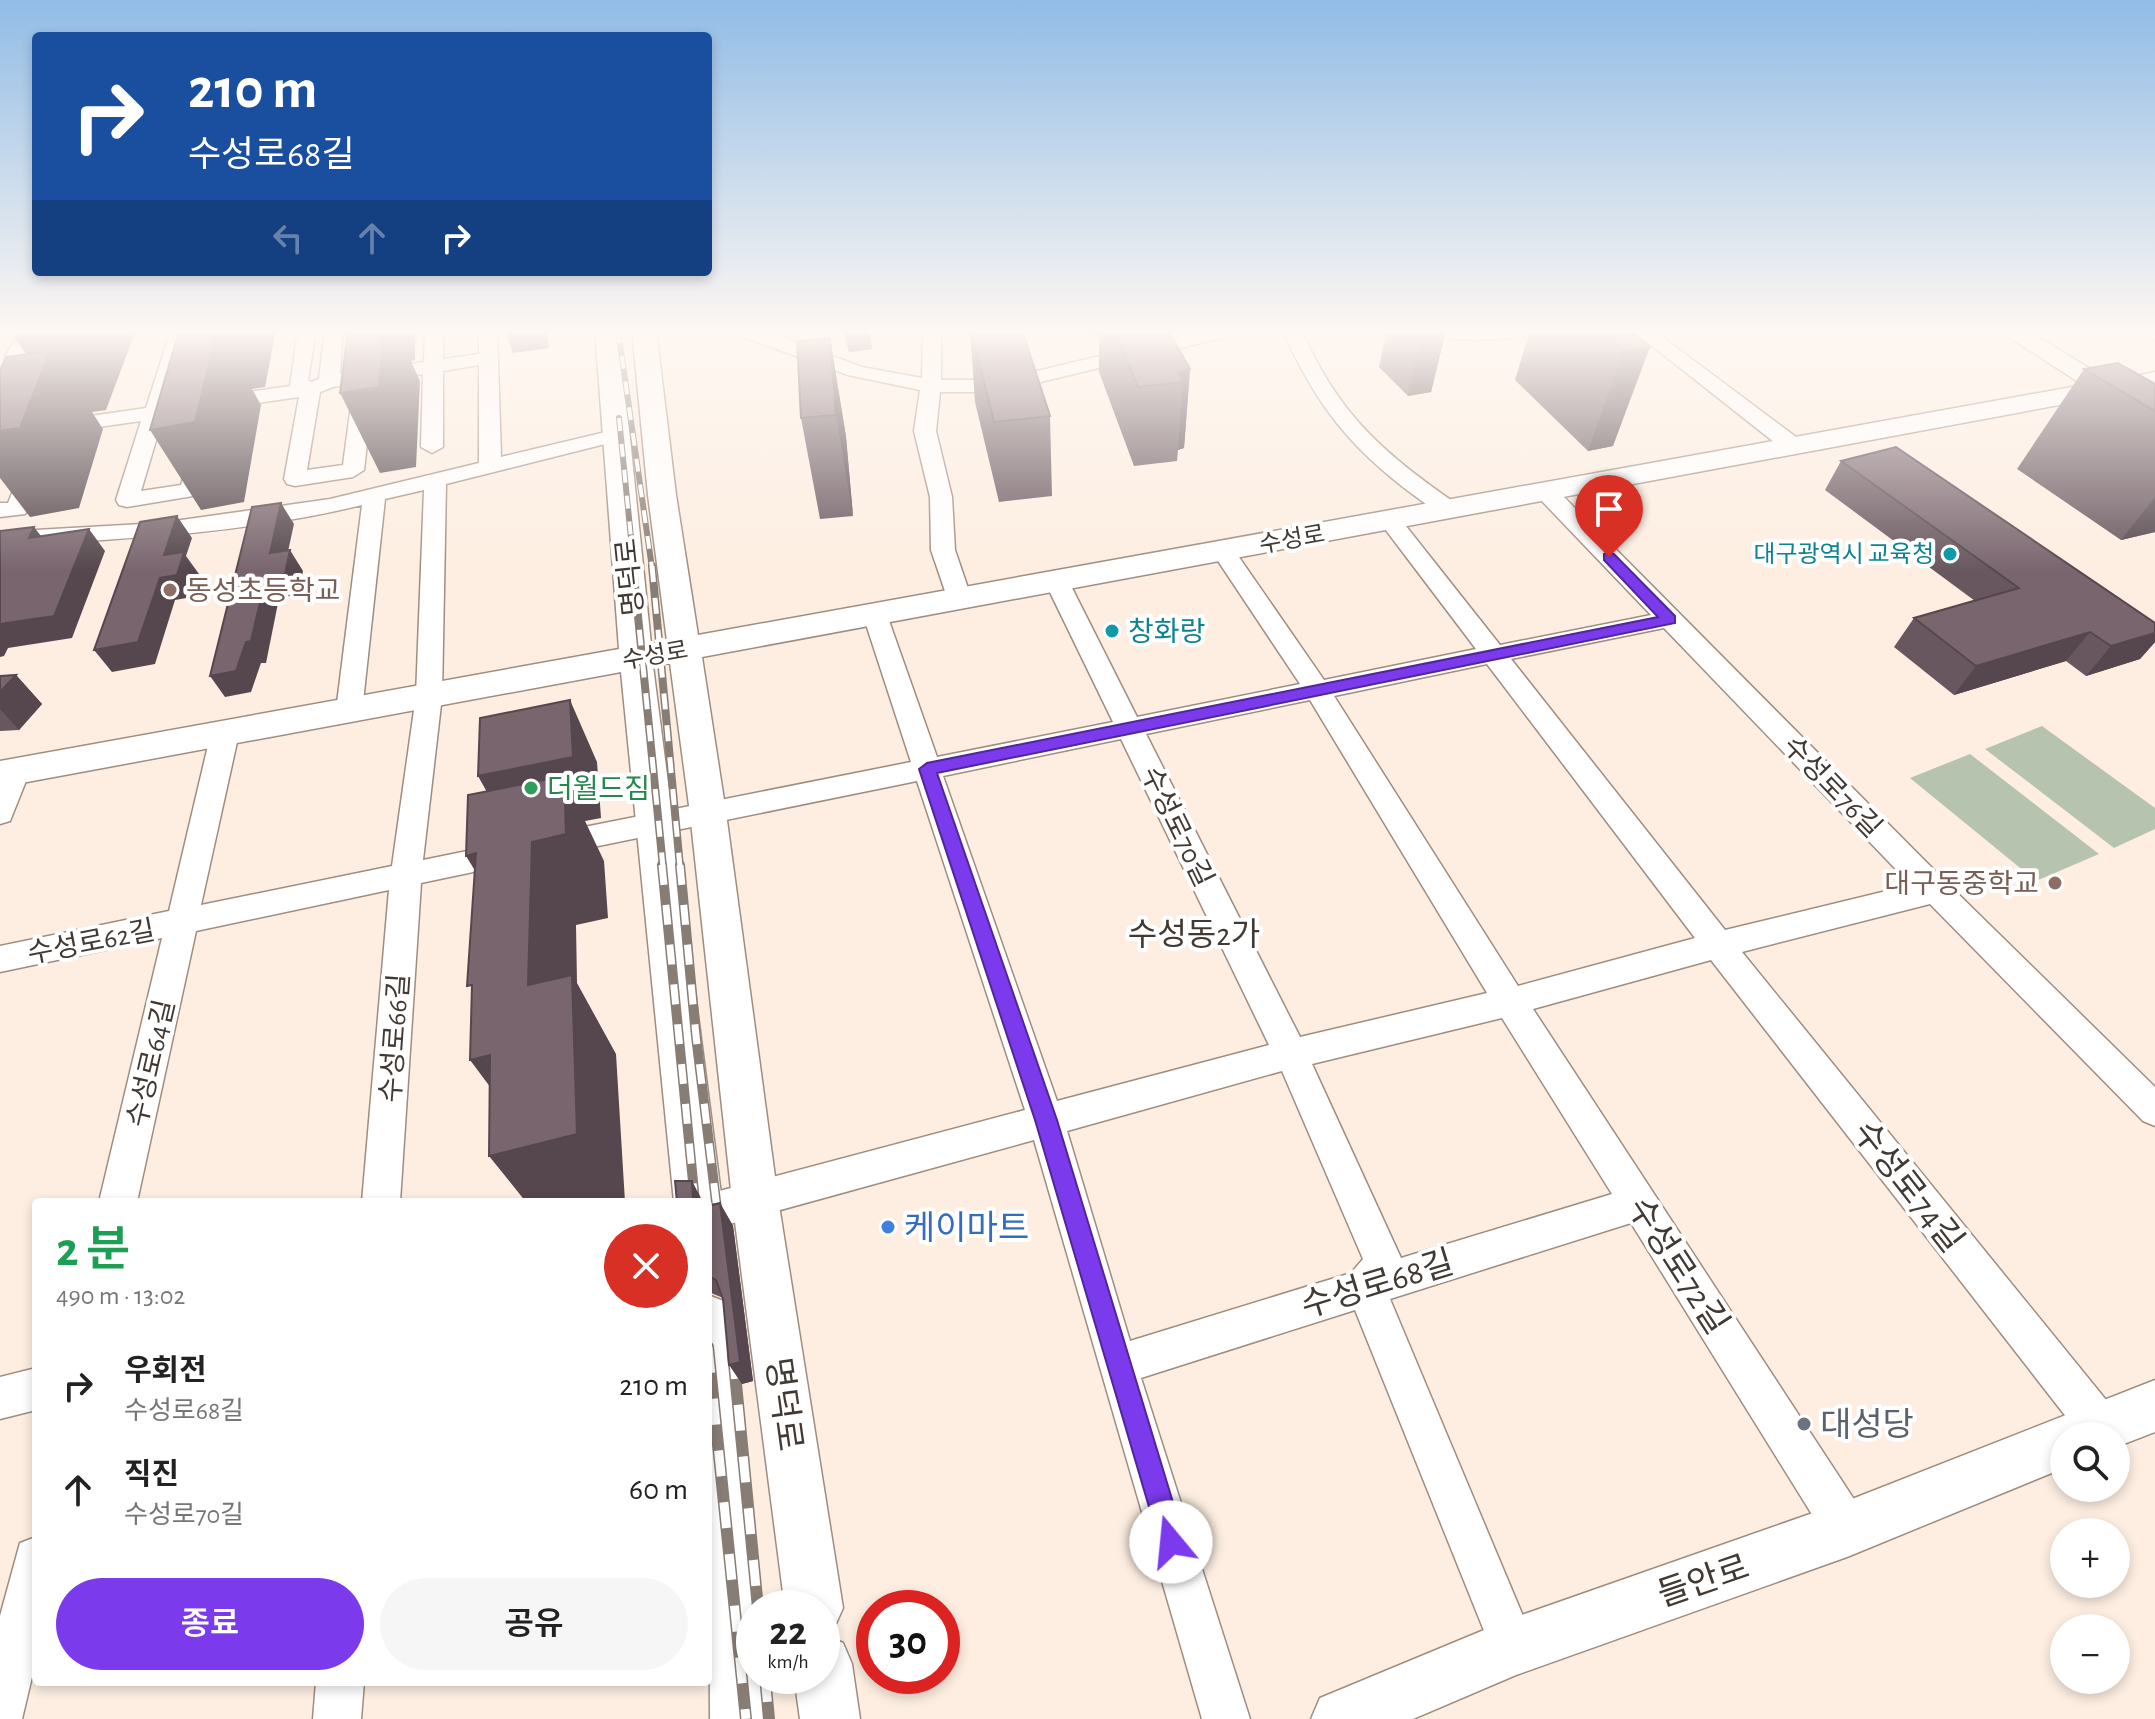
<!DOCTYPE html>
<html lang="ko">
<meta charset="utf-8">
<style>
:root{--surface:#fff;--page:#f6f6f6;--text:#222;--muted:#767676;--accent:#7c3aed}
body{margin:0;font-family:"Alegreya Sans","Noto Sans KR",sans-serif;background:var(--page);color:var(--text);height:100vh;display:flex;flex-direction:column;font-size:30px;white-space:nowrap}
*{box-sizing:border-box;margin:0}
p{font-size:26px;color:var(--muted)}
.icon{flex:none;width:44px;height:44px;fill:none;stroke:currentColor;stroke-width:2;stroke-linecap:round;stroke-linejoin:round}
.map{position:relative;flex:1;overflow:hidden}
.side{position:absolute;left:32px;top:1198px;width:680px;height:488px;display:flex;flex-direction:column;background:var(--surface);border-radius:8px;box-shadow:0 4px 12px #0003}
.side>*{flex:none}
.banner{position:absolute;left:32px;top:32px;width:680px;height:244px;border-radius:8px;box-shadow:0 4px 12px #0003;background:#1a4fa0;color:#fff;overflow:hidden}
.tools{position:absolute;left:2050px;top:1422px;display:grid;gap:16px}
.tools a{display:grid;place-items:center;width:80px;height:80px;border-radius:50%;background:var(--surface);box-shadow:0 4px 12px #0003;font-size:40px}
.speed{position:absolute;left:736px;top:1590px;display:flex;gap:16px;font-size:40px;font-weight:700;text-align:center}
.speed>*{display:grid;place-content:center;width:104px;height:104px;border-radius:50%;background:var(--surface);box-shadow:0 4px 12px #0003;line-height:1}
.speed small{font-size:20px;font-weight:400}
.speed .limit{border:12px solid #d22;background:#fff;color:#111}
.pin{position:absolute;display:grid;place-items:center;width:68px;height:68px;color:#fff;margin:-82px -34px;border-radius:50% 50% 50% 0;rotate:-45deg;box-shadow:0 0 8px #0007}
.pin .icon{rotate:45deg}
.me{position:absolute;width:88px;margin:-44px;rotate:343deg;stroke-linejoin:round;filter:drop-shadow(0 0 6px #0008)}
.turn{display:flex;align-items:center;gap:28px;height:168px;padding:0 24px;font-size:36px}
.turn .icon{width:104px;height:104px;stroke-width:2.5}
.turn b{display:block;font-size:56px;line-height:68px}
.lanes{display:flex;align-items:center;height:76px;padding:0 24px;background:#0003;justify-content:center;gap:40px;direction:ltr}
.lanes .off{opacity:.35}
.round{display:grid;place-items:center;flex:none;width:84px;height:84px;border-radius:42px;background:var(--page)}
.headline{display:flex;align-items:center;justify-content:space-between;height:136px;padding:0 24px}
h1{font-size:48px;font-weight:600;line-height:60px;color:#1e9e55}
.action{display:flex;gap:16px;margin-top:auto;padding:16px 24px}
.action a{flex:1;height:92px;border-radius:48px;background:var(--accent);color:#fff;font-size:32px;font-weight:600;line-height:92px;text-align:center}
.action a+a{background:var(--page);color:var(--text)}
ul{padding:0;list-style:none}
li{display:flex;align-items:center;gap:24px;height:104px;padding:0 24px}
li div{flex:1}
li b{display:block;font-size:30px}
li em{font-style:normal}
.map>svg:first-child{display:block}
.green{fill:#b6c3ae}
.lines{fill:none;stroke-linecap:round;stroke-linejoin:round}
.minor-casing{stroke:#9f8d7f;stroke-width:3}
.major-casing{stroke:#9f8d7f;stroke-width:3}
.minor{fill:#fff;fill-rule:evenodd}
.major{fill:#fff;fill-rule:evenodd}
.rail-far3-casing{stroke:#887d74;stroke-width:6}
.rail-far2-casing{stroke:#887d74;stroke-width:8}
.rail-far1-casing{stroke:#887d74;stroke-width:10}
.rail-casing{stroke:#887d74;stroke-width:12}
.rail-far3{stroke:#fff;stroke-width:4;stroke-dasharray:13;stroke-linecap:butt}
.rail-far2{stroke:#fff;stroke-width:5;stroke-dasharray:16;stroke-linecap:butt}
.rail-far1{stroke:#fff;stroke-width:7;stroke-dasharray:20;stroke-linecap:butt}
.rail{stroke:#fff;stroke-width:9;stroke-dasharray:26;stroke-linecap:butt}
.wall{fill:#68575f}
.shaded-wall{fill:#55474d}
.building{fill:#79656e;stroke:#55474d;stroke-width:2}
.route{fill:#7c3aed;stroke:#51269a;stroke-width:2}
.culture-dot{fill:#0f9aa8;stroke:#fff;stroke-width:3}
.education-dot{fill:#8d6e63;stroke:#fff;stroke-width:3}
.leisure-dot{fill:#2e9e5b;stroke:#fff;stroke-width:3}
.shop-dot{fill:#3f7fe0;stroke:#fff;stroke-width:3}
.worship-dot{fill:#6b7280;stroke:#fff;stroke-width:3}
.labels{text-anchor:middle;stroke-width:8;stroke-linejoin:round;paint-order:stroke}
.far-street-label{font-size:24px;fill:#413933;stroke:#fff}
.far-culture-label{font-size:24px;fill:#0d838f;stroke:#fff;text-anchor:end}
.street-label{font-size:28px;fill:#413933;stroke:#fff}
.education-label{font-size:28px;fill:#785e54;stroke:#fff;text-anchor:start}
.culture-label{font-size:28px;fill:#0d838f;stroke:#fff;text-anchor:start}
.leisure-label{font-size:28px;fill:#27864d;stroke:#fff;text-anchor:start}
.quarter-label{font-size:32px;fill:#413933;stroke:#fff}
.near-street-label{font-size:34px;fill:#413933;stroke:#fff}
.near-shop-label{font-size:34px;fill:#366cbe;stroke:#fff;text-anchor:start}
.near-worship-label{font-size:34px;fill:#5b616d;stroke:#fff;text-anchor:start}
</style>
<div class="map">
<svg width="2155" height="1719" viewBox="0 0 2155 1719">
<rect width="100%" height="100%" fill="#fdeee1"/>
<g class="green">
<path d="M2042,726l113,82v21l-41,19 -129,-99z"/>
<path d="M1970,754l129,100 -63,27 -126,-103z"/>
</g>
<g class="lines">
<defs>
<g id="minor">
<path d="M171,330h18l-22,75 12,1 3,4 -3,4 -16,3 -22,74 40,-6 9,-32 11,-6 11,6 -13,42 -72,12 -8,-2 -3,-5 25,-79 -141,20v-12l146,-21z"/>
<path d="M298,330h18l-8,50 3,2 8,-3 6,-49h18l-3,44 84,-12 1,-32h18v29l36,-5v-24h18l4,127 113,-27 11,6 -4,4 -175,44 -4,212 -19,164 88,-18 11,3 4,8 -4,8 -11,3 -90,19 -21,319h-38l27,-312 -193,41 -59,271h-38l63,-264 -162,34v-26l169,-35 42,-178 4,-7 10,-3 10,3 4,7 -38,172 191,-39 24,-170 8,-206 -39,9 -23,212 -3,7 -10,2 -10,-2 -3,-7 26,-206c-118,29 -241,34 -362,41v-14l160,-9 170,-24 149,-36v-98l-36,6v76l-11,6 -11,-6 2,-73 -90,13 -13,5 -13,78 36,-5 10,-75 10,-6 10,6 -9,80 -11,7 -58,9 -8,-2 -3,-5 15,-82 -83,12 -10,-6 10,-6 74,-11z"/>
<path d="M733,330h29l100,37 60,11 1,-48h18v50h59l207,-50h33l-2,4 -238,58h-60l-4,39 16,66 3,53 17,50 -3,5h-18l-3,-5 -17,-50 -1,-53 -16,-66 6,-41 -72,-15 -113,-41z"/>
<path d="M1283,330h18c39,86 81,122 157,175l3,5 -3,5c-17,4 -30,-10 -43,-19 -64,-47 -101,-93 -132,-166z"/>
<path d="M1419,330h116c-12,13 -104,13 -116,0z"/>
<path d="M1632,330h21l147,110 3,5 -3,5h-16z"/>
<path d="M2137,330h18v10z"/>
<path d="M23,338l10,6 -23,51 -10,6c0,-19 1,-57 23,-63z"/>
<path d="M34,459l11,7 -17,43 -3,5 -25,3v-14h8l15,-37z"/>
<path d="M1547,486l8,2 392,395 208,204v39l-12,-5 -213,-217 -188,48 373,459 6,15 -5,12 -35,-2 -370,-476 -178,49 330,504 6,16 -6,16 -16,6 -16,-6 -200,-322 -241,76 146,348 -7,16 -16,7 -16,-7 -142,-353 -214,68 109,341h-48l-168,-579 -326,90v-28h-14l14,-8 317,-84 -108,-329 -363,74 -10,-3 -5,-8 5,-8 10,-3 357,-71 -48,-147 3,-6h18l3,6 50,142 176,-35 -68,-140 3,-5h18l3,5 68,135 163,-33 -88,-132 4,-5h16l92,133 152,-31 -97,-128 3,-5h16l102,129 151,-30 -112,-117 -3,-5 3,-5zM1664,628l247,257 -186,45 -214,-271zM1487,664l208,274 -177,48 -184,-290zM1310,700l177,293 -187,44 -154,-303zM1121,739l148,306 -212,56 -114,-325zM1502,1018l110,176 -211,64 -89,-194zM1282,1071l81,188 -12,14 -221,68 -63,-210z"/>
<path d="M16,761l10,3 4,7 -20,50 -10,3v-48l6,-12z"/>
<path d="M36,1368v42l-36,9v-42z"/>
<path d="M36,1537v123l-14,59h-22v-103l20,-73z"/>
<path d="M316,1682h48l-3,37h-48z"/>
</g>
<g id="major">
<path d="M595,330h24l32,314 16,-3 -19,-146 -16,-165h24l20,165 22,140 1385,-250 -85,-55h29l83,51 45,-9v16l-25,4 25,16v19l-9,-2 -44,-28 -1400,260 24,156 52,386 65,409 -9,20 -12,6v-26h-37l-53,-409 -42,-386 -20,-150 -17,3 69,536 -7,16 -7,2v-18h-34l-53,-530 -621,115v-26l619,-112z"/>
<path d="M708,1295l18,7 7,18 27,288h-6v68h12l4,43h-60z"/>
<path d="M2155,1380v52l-39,15v-11h-52v32l-217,89 -331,118 -103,44h-102l9,-21 193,-80 334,-117z"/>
<path d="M822,1634l21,9 9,21 8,55h-60l-6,-43h28z"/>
</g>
</defs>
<use href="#minor" class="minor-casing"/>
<use href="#major" class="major-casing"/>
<use href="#minor" class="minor"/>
<use href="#major" class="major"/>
<defs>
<g id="rail-far3">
<path d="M618,330l34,238"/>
<path d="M619,418l15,150"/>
</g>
<g id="rail-far2">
<path d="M633,566l30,301"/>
<path d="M652,566l28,301"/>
</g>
<g id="rail-far1">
<path d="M662,865l33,337"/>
<path d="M680,865l16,171 23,190"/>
</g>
<g id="rail">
<path d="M708,1347l38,372"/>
<path d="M733,1353l25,255"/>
<path d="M765,1676l4,43"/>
</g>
</defs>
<use href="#rail-far3" class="rail-far3-casing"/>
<use href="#rail-far2" class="rail-far2-casing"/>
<use href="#rail-far1" class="rail-far1-casing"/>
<use href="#rail" class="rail-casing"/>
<use href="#rail-far3" class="rail-far3"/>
<use href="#rail-far2" class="rail-far2"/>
<use href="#rail-far1" class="rail-far1"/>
<use href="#rail" class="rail"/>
</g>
<g class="wall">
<path d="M843,330h26l3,19 -23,3z"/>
<path d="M970,330h52l28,86 2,80 -53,6 -24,-100z"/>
<path d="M1036,330h132l22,39 -6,79 -6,2 -1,11 -43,5 -35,-94v-38l-63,-2z"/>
<path d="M1387,330h59l-15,62 -23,4 -29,-29z"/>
<path d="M1530,330h99l-16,116 -25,5 -73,-71z"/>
<path d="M830,338l16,99 7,79 -33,3 -19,-101z"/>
<path d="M2084,369l71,15v148l-34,8 -104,-71z"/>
<path d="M1841,461l314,162v19l-15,17 -54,17 -20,-15 -112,34 -60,-48 20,-29 61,-17 -150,-111z"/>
<path d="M16,675l26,29 -23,26 -19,1v-55z"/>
<path d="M720,1203l13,23 20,155 -11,3 -19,-86 -14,-6 -1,1v-87z"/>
</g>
<g class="shaded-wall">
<path d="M55,330h81l-30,80 -14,2 11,17 -24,79 -49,9 -30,-39v-47l41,-56 -26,-37z"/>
<path d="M195,330h81l-11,57 -13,2 9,16 -17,97 -43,8 -51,-80 61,-72z"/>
<path d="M373,330h42v30l-4,1 9,20 -4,86 -36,6 -40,-80z"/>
<path d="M505,330h42l2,18 -36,5z"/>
<path d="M846,330h23l3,19 -23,3z"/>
<path d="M1423,330h23l-15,62 -23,4z"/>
<path d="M830,338l16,99 7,79 -17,-101z"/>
<path d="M1650,347l-37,99 -25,5 36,-100z"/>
<path d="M1190,369l-6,79 -6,2 5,-68 -5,-10z"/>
<path d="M2155,497v35l-34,8z"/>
<path d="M281,503l13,21 -11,50 -13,-21z"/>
<path d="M177,516l15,22 -6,18 13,18 -7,23 -17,3 -20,64 -43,8 -18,-22 70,-95z"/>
<path d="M34,527l17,22 -22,-11z"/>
<path d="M89,529l16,22 -33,87 -64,10 -4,8 -4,1v-33z"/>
<path d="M290,550l13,21 -5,24 -19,3 -13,65h-5l-10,29 -26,5 -15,-21 36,-34 20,-65z"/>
<path d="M2090,632l-24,29 -112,34 22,-29z"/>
<path d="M2155,633v9l-15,17 -54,17 25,-30z"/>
<path d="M16,675l26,29 -23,26 -19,-21v-17z"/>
<path d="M570,700l27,62 4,56 -16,3 19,40 4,57 -32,7 1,58 39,71 9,148h-99l-37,-46 39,-171 -16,-148 -34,-61z"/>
<path d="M476,853l41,86 -51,-83z"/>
<path d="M490,1055l36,80 -56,-75z"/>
<path d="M692,1181l11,21h-10z"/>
<path d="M720,1203l13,23 20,155 -11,3 -13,-19z"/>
</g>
<g class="building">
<path d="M19,330h36l-1,2 -39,6z"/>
<path d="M200,330h17l-22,92 -45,8 27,-92 3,-5z"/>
<path d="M348,330h36l-5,57 -39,6z"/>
<path d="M971,330h51l28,86 -56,6z"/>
<path d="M1114,330h54l22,39 -12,3 5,10 -45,5z"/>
<path d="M1599,330h30l21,17 -26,4z"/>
<path d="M830,338l6,77 -35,3 -4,-77z"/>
<path d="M50,351l-30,77 -20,3v-61l7,-13z"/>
<path d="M2118,363l37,21v27l-71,-42z"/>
<path d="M1896,447l259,176v10l-44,13 -21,-14 -114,34 -62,-48 105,-30 -178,-127z"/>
<path d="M281,503l-11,50 20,-3 -5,24 -19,3 -15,64 -5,1 -10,29 -26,5 42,-169z"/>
<path d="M177,516l-13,39 20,-3 -7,23 -17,3 -22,64 -44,8 46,-128z"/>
<path d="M34,527l-5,11 60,-9 -35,87 -54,8v-93z"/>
<path d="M16,675l-16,17v-16z"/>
<path d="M570,700l3,57 -95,19 2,-58z"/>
<path d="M564,776l2,58 -34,8 -4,143 44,-10 5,159 -88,22 1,-101 -20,5 2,-75 -5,1 9,-133 -10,3 2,-61z"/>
<path d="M675,1181h17l1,21h-16z"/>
<path d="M720,1203l20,159 -11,3 -6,-66 -7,-19 -8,-4v-70z"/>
</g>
<linearGradient id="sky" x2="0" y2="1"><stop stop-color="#91bce6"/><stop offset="0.58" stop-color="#fef7f2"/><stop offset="1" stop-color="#fef7f2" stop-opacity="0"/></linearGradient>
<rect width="2155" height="571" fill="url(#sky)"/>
<path class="route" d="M1609,552l5,2 61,62v7l-738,150 120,347 128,422 -4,9 -10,4 -9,-4 -127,-431 -116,-351 8,-6 731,-146 -54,-57v-6z"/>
<g class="culture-dot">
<circle cx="1950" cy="554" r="8"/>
<circle cx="1112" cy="631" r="8"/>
</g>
<g class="education-dot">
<circle cx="170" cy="590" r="8"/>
<circle cx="2055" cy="883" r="8"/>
</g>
<circle class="leisure-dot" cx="531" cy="788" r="8"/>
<circle class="shop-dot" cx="888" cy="1227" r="8"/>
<circle class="worship-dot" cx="1804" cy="1424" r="8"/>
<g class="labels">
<g class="far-street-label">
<text transform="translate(1292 539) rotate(-10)" y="8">수성로</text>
<text transform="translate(655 655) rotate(-10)" y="8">수성로</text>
</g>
<g class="far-culture-label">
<text x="1934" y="562">대구광역시 교육청</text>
</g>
<g class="street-label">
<text transform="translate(629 577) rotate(-96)" y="10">명덕로</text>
<text transform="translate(1833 786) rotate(46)" y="10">수성로76길</text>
<text transform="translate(1178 826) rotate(64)" y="10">수성로70길</text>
<text transform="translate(91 941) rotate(-11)" y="10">수성로62길</text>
<text transform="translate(394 1038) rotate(-86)" y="10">수성로66길</text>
<text transform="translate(150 1063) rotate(-77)" y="10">수성로64길</text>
</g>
<g class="education-label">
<text x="186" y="600">동성초등학교</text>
<text x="2039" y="893" text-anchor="end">대구동중학교</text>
</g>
<g class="culture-label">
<text x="1128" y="641">창화랑</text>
</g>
<g class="leisure-label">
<text x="547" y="798">더월드짐</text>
</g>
<g class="quarter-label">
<text x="1194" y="945">수성동2가</text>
</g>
<g class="near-street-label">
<text transform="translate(1909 1186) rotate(52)" y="12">수성로74길</text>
<text transform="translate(1679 1265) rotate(57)" y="12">수성로72길</text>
<text transform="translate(1377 1283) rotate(-17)" y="12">수성로68길</text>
<text transform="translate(785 1404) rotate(82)" y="12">명덕로</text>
<text transform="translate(1703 1580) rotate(-19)" y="12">들안로</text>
</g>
<g class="near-shop-label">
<text x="904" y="1239">케이마트</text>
</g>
<g class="near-worship-label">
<text x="1820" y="1436">대성당</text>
</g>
</g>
</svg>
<div class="tools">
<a><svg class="icon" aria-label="search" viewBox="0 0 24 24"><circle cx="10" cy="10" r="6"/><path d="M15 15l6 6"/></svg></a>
<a>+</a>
<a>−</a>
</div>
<div class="speed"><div>22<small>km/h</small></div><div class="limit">30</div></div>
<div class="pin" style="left:1609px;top:557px;background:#d93025"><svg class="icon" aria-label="arrive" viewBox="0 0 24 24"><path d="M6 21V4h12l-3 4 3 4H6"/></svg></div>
<svg class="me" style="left:1171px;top:1542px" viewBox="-20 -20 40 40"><circle r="19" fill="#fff"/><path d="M0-13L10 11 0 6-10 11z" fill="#7c3aed"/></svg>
<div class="banner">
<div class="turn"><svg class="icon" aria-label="right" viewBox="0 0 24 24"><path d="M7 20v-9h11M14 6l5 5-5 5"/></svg><div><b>210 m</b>수성로68길</div></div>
<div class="lanes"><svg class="icon off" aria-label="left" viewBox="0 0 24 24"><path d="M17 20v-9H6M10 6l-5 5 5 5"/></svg><svg class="icon off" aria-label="ahead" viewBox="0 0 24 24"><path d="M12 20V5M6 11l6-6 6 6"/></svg><svg class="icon" aria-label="right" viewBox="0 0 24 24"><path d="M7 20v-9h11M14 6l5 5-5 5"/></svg></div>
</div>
<section class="side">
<div class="headline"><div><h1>2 분</h1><p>490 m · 13:02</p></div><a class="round" style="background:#d93025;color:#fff"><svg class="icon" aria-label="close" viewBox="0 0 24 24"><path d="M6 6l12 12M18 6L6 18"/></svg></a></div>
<ul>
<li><svg class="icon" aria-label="right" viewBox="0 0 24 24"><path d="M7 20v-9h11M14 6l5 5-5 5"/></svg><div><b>우회전</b><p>수성로68길</p></div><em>210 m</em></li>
<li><svg class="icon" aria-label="ahead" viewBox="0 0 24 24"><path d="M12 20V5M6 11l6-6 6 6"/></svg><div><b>직진</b><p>수성로70길</p></div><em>60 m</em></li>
</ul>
<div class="action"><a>종료</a><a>공유</a></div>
</section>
</div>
